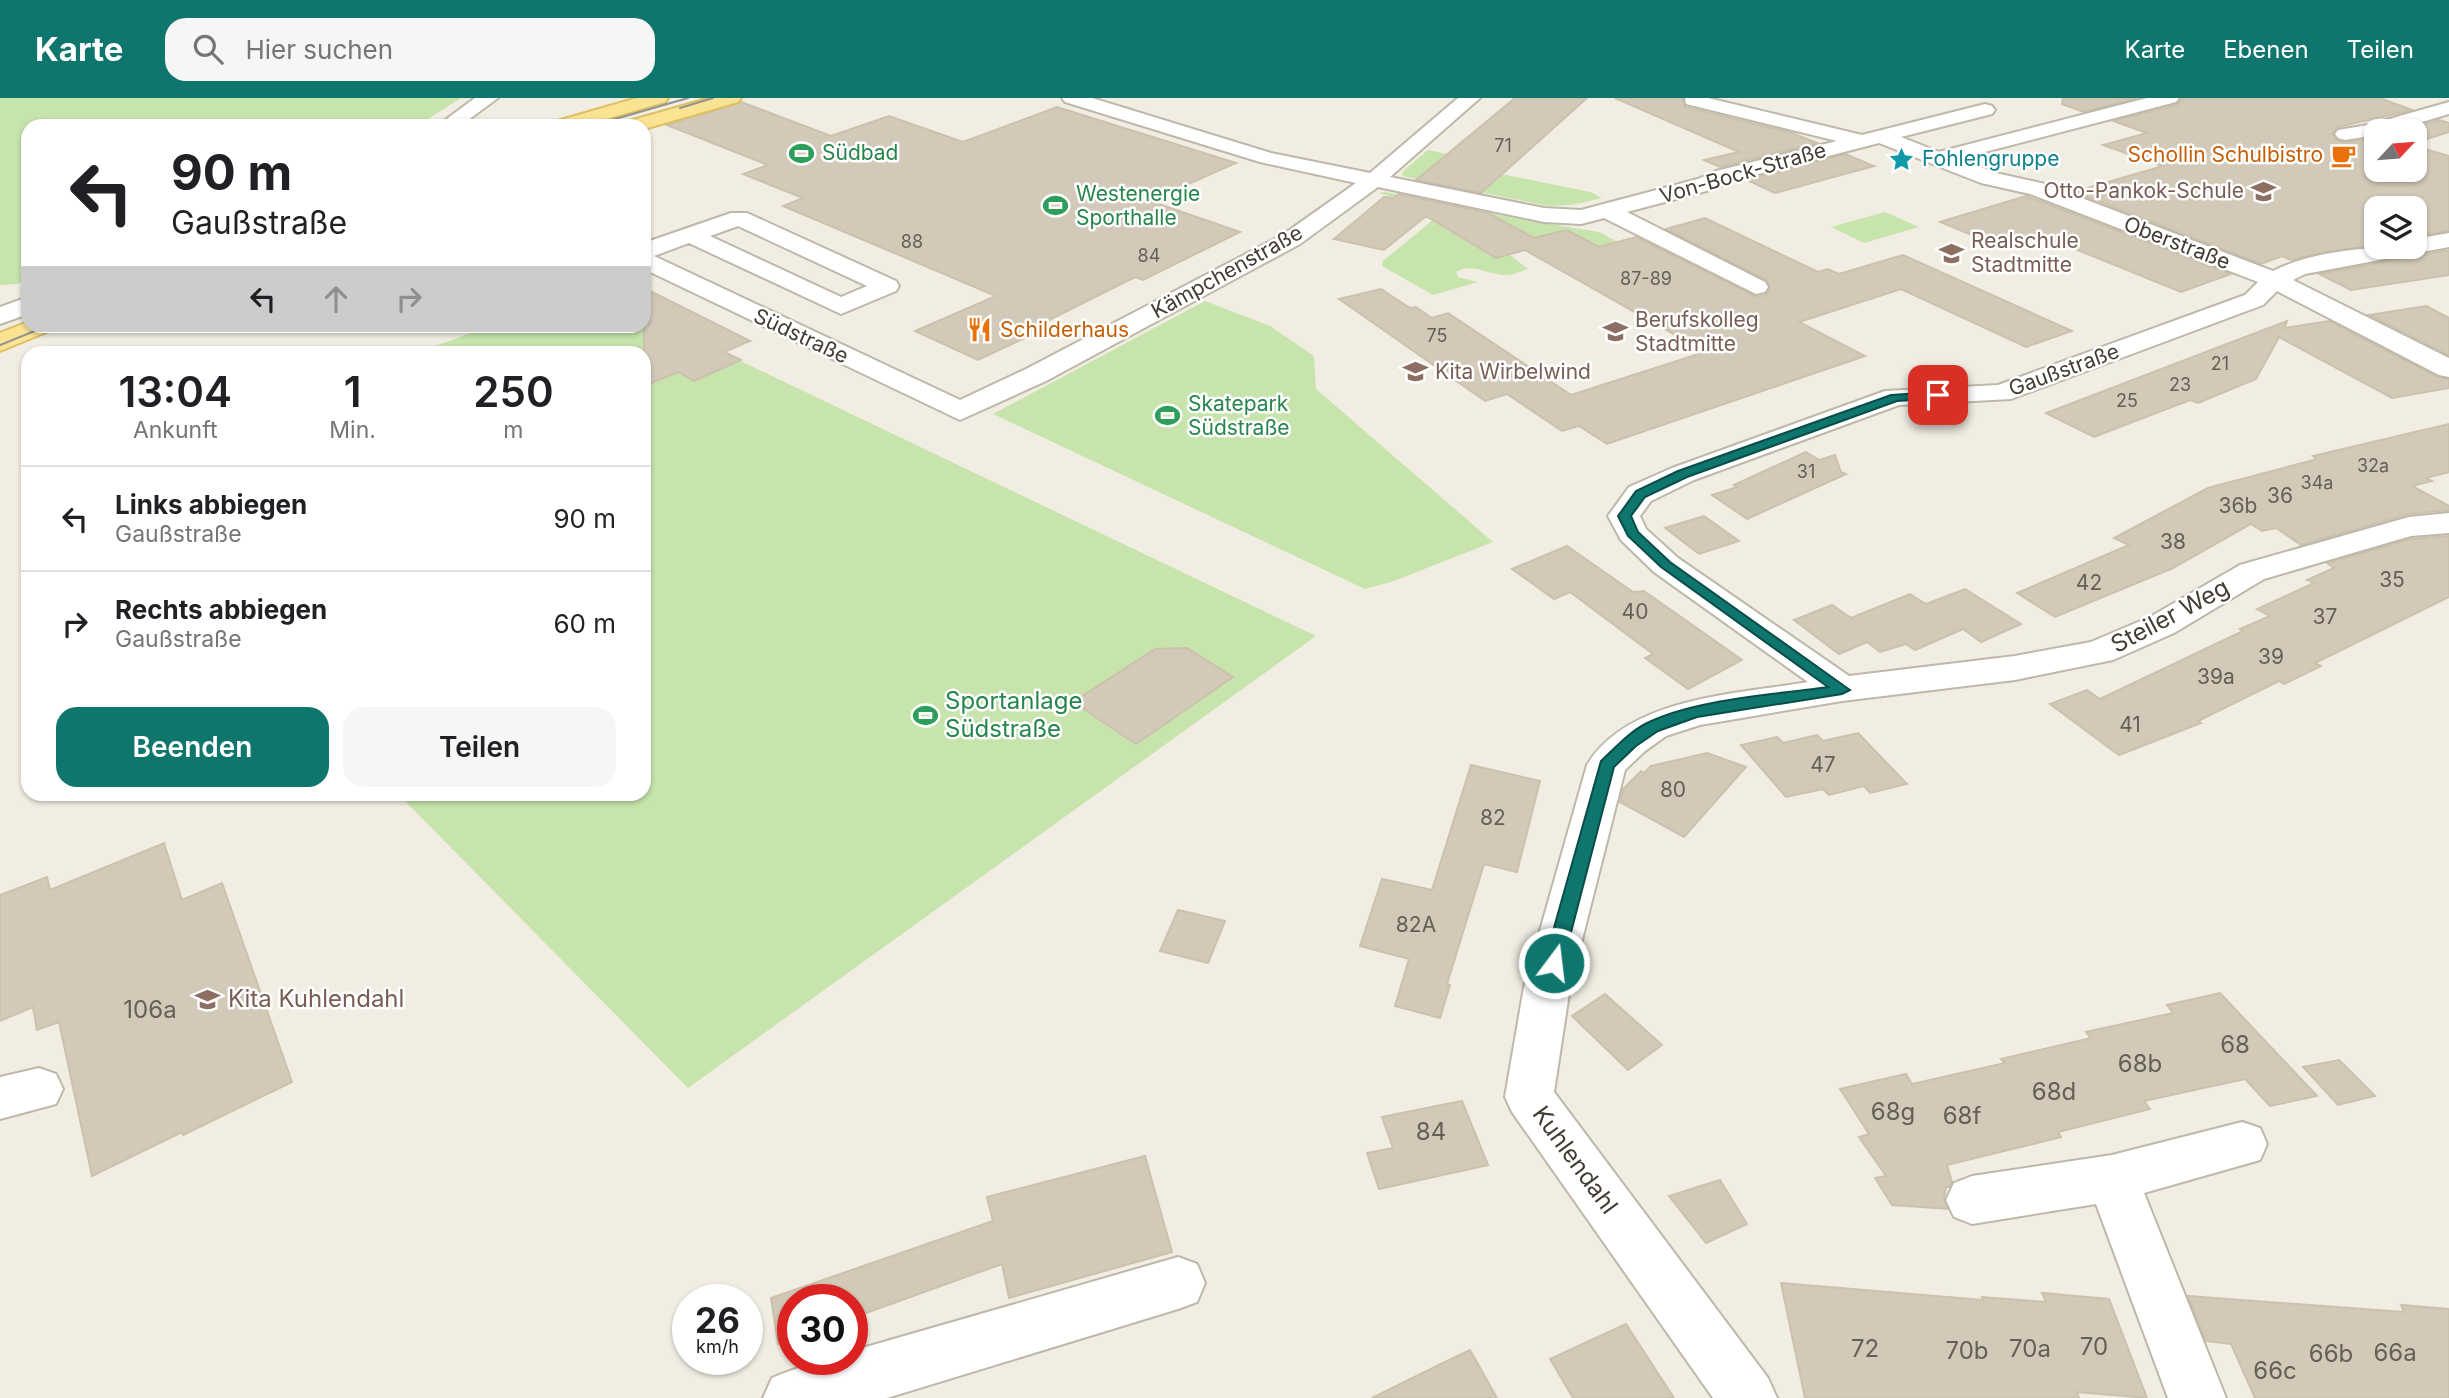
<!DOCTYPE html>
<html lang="de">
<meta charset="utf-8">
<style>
:root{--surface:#fff;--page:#f6f6f6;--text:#202124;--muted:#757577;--line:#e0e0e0;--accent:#0f766e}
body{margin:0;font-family:Inter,sans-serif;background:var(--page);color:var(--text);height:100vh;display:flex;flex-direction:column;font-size:26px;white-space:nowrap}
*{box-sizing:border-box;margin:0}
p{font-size:23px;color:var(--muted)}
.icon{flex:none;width:38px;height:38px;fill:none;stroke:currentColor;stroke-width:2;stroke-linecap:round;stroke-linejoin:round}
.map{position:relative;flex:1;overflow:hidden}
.panel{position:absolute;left:21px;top:248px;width:630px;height:455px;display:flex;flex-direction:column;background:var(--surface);border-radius:21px;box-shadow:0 2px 5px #0004}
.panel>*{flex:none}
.hud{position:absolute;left:21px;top:21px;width:630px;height:214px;border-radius:21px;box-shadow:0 2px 5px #0004;background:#fff;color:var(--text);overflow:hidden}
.needle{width:46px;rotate:64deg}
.controls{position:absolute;left:2364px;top:21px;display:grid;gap:14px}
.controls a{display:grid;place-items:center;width:63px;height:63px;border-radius:14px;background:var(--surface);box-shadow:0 2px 5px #0004;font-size:35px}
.speed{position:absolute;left:672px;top:1186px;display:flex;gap:14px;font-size:35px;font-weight:700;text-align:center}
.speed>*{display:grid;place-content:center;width:91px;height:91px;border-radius:50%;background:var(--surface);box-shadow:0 2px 5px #0004;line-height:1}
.speed small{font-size:18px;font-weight:400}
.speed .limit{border:10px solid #d22;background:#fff;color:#111}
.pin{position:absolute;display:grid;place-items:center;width:60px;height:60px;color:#fff;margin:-30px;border-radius:14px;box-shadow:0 4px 10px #0006}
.me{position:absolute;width:77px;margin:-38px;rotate:15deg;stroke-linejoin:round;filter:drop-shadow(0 0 5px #0008)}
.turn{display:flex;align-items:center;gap:24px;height:147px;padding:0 35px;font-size:32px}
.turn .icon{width:91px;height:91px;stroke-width:2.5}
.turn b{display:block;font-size:49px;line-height:60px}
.lanes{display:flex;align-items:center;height:66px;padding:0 35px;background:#0003;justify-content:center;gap:35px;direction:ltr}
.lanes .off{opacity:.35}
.eta{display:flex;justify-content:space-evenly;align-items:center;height:119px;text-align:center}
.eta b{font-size:42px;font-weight:600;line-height:49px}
.button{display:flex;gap:14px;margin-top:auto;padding:14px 35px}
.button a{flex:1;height:80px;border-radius:21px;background:var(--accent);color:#fff;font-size:28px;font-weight:600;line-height:80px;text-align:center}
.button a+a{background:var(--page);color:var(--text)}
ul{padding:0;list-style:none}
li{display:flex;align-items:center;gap:21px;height:105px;padding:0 35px;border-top:2px solid var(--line)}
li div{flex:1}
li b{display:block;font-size:26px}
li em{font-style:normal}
header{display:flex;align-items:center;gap:42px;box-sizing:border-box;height:98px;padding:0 35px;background:var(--accent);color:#fff}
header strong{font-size:33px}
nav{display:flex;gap:38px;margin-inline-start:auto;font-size:24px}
.search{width:490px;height:63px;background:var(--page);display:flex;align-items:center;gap:18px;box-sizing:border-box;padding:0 24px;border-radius:21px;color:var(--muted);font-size:26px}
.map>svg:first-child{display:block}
.green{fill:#c7e4ac}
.building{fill:#d2c9b8;stroke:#ccc1ac;stroke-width:2}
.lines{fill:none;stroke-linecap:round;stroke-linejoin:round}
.minor-casing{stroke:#beb8a9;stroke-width:4}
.major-casing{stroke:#dec063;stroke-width:4}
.minor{fill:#fff;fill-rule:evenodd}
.major{fill:#fae392;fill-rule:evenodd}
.tram{stroke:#929292;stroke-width:2}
.route{fill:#0f766e;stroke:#0a4d48;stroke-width:2}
.labels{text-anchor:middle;stroke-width:5;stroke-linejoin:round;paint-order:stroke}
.far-number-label{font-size:18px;fill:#666054}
.far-leisure-label{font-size:21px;fill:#27864d;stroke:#fff;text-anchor:start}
.far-food-label{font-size:21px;fill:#c56008;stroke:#fff;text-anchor:end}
.far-culture-label{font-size:21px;fill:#0d838f;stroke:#fff;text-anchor:start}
.far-street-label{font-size:21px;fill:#423d33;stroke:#fff}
.far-education-label{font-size:21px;fill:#785e54;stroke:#fff;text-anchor:start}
.number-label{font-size:21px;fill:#666054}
.street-label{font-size:24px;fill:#423d33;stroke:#fff}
.leisure-label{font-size:24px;fill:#27864d;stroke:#fff;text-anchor:start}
.education-label{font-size:24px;fill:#785e54;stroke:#fff;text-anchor:start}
.near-number-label{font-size:24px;fill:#666054}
</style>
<header>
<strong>Karte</strong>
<div class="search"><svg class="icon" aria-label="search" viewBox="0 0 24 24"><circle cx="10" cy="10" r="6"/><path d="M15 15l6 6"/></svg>Hier suchen</div>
<nav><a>Karte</a><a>Ebenen</a><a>Teilen</a></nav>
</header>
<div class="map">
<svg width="2449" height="1300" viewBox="0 0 2449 1300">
<rect width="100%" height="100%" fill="#f1ede2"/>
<g class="green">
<path d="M0,0h461l-44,28h-389v154l-12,4 -16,1z"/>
<path d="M1428,52l33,7 -8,7 137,28 12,6 -31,7 -23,1 -146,-30 1,-5z"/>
<path d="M1385,94l140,28 74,12 170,90 -32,-1 -170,-91 -33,8 -38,-21 -48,13 48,28 13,-4 19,15c-6,2 -15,6 -22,6 -17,0 -33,-13 -50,-3l2,5 20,5 -45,13 -51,-29 1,-5 62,-51 -67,-17z"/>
<path d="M1885,114l34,15 -55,16 -33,-16z"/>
<path d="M1205,203l65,25 44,30 2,33 177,153 -99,39 -29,8 -372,-175z"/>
<path d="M644,217l672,321 -628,452 -289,-293 245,-1v-440l-228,-1 74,-27h154z"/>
</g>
<g class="building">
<path d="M1515,0h72l-106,95 -65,-13z"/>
<path d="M1615,0h68l2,9 107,26 25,10 -97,24 -16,-7 35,-8z"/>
<path d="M2063,0h74l-53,14 -22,-8z"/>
<path d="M2182,0h198l32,12 -74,17 -6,7 4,6 8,3 32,-5v32h39v-24l34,10v75l-34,5v-28h-39v37l-52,7 -33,8 -9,-4 -21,8 -187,-72 89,-26 -60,-21 44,-12 -34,-12 64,-16z"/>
<path d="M741,4l90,34 58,-20 74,26 94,-35 179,56 -86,38 90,31 -97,48 -8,-3 -98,49 7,3 -66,31 -63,-29 81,-35 -213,-90 20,-8 -60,-24 25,-9 -101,-40z"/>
<path d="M2439,22l10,3v9l-34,11v-12h-16z"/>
<path d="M1845,56l29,12 -99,27 -28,-13z"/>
<path d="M1398,96l90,19 46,25 33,-8 32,17 37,-10 121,60 9,-2 4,-7 -4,-8 -100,-51 39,-11 113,54 10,-3 11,5 64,-19 169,76 -46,16 -125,-58 -102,33 66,34 -258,88 -28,-18 -17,5 -55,-37 -22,7 -146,-102 42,-10 29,19 6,-1 16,11 16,-5 123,82 134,-43 -180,-102 -29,8 -70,-42 -42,34 -50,-11 50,-42 10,1z"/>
<path d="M2026,98l16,6 189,72 -50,18 -138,-56 -40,12 -63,-26z"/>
<path d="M2449,152v25l-98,15 -32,-16z"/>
<path d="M644,190l106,53 -26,11 17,8 -47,21 -16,-9 -34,14z"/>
<path d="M2426,208l23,12v37l-80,-40z"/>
<path d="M2287,223l-3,7 45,-7 109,56 11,2v9l-57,10 -113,-61 -23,42 -58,24 -8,-3 -96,37 -48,-24z"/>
<path d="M2449,326v48l-23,6 6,3 -20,5 37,20v4l-41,4 -107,31 -25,-17 -14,3 -11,-7 -78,44 -118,49 -38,-24 112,-48 -15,-7 94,-50 109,-29 -4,-3z"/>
<path d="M1806,354l13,8 16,-5 6,17 5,2 -99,45 -35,-24 25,-8 -3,-2z"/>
<path d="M1704,418l35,25 -40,13 -34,-26z"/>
<path d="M2449,438v61l-134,66 6,3 -37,18 -5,-3 -81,40 3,2 -82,32 -69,-51 37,-14 13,9 143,-68 -3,-2 30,-13 -13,-7 57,-26 -7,-3 27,-12 -7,-5 84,-24z"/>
<path d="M1567,448l66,46 11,-1 98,69 -54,29 -43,-31 8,-4 -83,-62 -16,7 -42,-30z"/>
<path d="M1965,491l56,35 -40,18 -18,-13 -48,21 -9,-6 -26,8 -13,-10 -28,12 -45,-34 38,-15 19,13 59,-24 16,10z"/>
<path d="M1187,550l46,29 -97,67 -63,-42 82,-53z"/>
<path d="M1858,635l49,51 -37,9 -6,-7 -35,9 -6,-6 -37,8 -45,-52 36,-8 6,6 34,-8 6,6z"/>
<path d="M1707,655l39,14 -62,70 -64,-35 3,-13 18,-18 3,2 7,-7z"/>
<path d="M1471,667l69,16 -23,91 -33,-8 -37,120 3,1 -10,33 -45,-12 14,-47 -49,-13 22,-67 50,11z"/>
<path d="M164,745l18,57 40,-17 70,199 -109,53 -1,-3 -90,44 -33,-154 -22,8 -4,-23 -33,14v-126l47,-18 3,13z"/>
<path d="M1178,812l47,11 -17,42 -48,-12z"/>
<path d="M2220,895l97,103 -47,10 -25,-27 -101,22 6,8 -92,23 3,5 -114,28 5,17 -3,5h-3l-2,12 4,10 -56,-4 -17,-27 11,-2 -27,-39 10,-3 -29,-45 66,-15 6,10 93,-21 -4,-4 90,-21 -5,-6 87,-19 -6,-8z"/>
<path d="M1605,896l57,51 -34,25 -56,-54z"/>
<path d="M2339,962l36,36 -37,9 -35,-38z"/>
<path d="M1462,1003l26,64 -109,24 -12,-36 26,-5 -11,-31z"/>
<path d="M1145,1058l27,96 -163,46 -7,-34 -150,54v-18h-59v39l-15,5 -7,-46 222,-77 -6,-24z"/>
<path d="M1720,1082l27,44 -41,19 -37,-47z"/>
<path d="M1781,1185l202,17 -1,-3 64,5 -4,-9 67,6 38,99 -70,-6 2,6h-274z"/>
<path d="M2188,1198l216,16 -3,-7 48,4v89h-194l-24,-54 -25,-3z"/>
<path d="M1626,1226l48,74h-101l-23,-39z"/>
<path d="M1470,1252l27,48h-125l75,-37z"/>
</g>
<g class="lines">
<defs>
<g id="minor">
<path d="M475,0h23l-38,28h-23z"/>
<path d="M1062,0h30l179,55 99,20 88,-75h22l-90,79 154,31 37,2 117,-31 18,-8 121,-30 -151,-37 -1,-6h23l154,37 123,-31 7,2 3,4 -3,4 -91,23 38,15 208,-54h32l-3,4 -218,57 38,14 49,11 228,87c42,-21 96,-24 142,-24v-8l34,-6v14l-144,27 -12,6 156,78v19l-10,-2 -162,-84 -14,14 -252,94 -112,6 -205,75 -43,21 -11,15 6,13 32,29 171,118 166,-20 76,-14 59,-25 90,-52 169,-48 40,-4v20l-38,3 -147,43 -90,54 -61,27 -98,20 -173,21 -142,24 -34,11 -21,15 -20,19 -55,217 -16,105 214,286 9,20h-64l-201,-286 -7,-15 19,-110 63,-222c41,-68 151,-71 221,-83l-154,-110 -33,-32 -13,-24 21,-29 43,-19 213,-77 113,-6 247,-90 13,-13 -228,-88 -49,-11 -102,-40 -147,38 -18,8 -87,23 138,70 3,5 -3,5 -9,2 -152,-76 -23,6 -37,-2 -166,-35 -78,57 -254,137 -86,39 -316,-151v-26l87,-30h16l149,68 3,5 -3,5 -55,23 -152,-71 -35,13 306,144 66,-31 258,-135 72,-51 -96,-21 -195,-60zM738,128l129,60 -26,11 -131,-61z"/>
<path d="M2449,4v12l-58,17h-15v4l-31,5 -7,-2 -3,-4 3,-4 30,-5z"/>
<path d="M28,199v17l-28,10v-17z"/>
<path d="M39,970l17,6 7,15 -7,15 -56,15v-42z"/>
<path d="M2242,1024l18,6 7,16 -7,16 -116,33 82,205h-58l-72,-194 -124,20 -18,-7 -8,-17 8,-17 18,-7 140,-21z"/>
<path d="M1178,1159l19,7 8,19 -8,19 -19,7 -291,89h-124l9,-20c27,-12 51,-18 80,-18v-9z"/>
</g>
<g id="major">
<path d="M637,0h31l-3,4 -83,24h-31l3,-4z"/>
<path d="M710,0h31l-3,4 -94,27v-3h-21l3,-4z"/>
<path d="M28,224v4h25l-4,5 -49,20v-18z"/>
</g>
</defs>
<use href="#minor" class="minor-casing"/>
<use href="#major" class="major-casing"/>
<use href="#minor" class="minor"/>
<use href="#major" class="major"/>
<g class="tram">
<path d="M680,10l33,-10"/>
<path d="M591,28l97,-28"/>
<path d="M0,247l47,-19"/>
</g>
</g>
<path class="route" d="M1938,294l4,1v5l-45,3 -210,76 -42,20 -14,19 7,16 32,30 180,128 -8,4 -145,23 -39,14 -22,15 -22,21 -51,196 -3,5 -6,2 -7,-2 -3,-5 57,-202c14,-13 28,-29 46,-38 49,-24 127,-28 181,-36l-167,-120 -33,-31 -10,-20 18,-25 42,-20 213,-76z"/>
<defs>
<symbol id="stadium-bare" viewBox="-9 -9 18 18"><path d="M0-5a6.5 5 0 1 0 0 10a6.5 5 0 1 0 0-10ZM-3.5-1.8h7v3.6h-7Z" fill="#2e9e5b" stroke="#fff" stroke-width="2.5" paint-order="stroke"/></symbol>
<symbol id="cafe-bare" viewBox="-9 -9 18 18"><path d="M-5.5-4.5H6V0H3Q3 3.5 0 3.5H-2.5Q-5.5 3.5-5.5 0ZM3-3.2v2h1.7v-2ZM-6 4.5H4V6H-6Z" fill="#e8710a" stroke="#fff" stroke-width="2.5" paint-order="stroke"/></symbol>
<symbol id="sight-bare" viewBox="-9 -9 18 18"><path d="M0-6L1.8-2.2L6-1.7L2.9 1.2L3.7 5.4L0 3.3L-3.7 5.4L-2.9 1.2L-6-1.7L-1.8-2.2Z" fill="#0f9aa8" stroke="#fff" stroke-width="2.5" paint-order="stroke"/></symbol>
<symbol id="school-bare" viewBox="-9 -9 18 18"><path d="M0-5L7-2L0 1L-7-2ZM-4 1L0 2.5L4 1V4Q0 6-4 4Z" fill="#8d6e63" stroke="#fff" stroke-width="2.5" paint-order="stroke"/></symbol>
<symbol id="restaurant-bare" viewBox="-9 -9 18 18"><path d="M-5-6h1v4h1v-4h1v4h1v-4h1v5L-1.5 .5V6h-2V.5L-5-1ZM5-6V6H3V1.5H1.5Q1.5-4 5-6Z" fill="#e8710a" stroke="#fff" stroke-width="2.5" paint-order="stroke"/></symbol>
</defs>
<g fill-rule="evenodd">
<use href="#stadium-bare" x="784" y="38" width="35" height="35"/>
<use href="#cafe-bare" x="2326" y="40" width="35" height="35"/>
<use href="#sight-bare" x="1884" y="44" width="35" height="35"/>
<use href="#school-bare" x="2246" y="76" width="35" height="35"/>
<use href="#stadium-bare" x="1038" y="90" width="35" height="35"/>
<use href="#school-bare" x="1934" y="138" width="35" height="35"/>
<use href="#restaurant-bare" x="962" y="214" width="35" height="35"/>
<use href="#school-bare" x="1598" y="216" width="35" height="35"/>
<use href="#school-bare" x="1398" y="256" width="35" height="35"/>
<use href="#stadium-bare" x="1150" y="300" width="35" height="35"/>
<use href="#stadium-bare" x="908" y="600" width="35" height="35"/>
<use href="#school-bare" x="190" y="884" width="35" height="35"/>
</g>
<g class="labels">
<g class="far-number-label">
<text x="1503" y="54">71</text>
<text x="912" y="150">88</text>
<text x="1149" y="164">84</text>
<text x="1646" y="187">87-89</text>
<text x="1437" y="244">75</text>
<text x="2220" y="272">21</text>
<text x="2180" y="293">23</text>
<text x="2127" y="309">25</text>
<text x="2373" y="374">32a</text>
<text x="1806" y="380">31</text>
<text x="2317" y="391">34a</text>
</g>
<g class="far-leisure-label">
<text x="822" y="62">Südbad</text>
<text x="1076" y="103">Westenergie<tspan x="1076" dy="24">Sporthalle</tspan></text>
<text x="1188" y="313">Skatepark<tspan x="1188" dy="24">Südstraße</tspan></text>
</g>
<g class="far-food-label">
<text x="2323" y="64">Schollin Schulbistro</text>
<text x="1000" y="239" text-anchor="start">Schilderhaus</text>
</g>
<g class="far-culture-label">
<text x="1922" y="68">Fohlengruppe</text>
</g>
<g class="far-street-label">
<text transform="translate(1743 75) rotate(-16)" y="7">Von-Bock-Straße</text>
<text transform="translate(2177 145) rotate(21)" y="7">Oberstraße</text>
<text transform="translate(1227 174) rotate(-29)" y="7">Kämpchenstraße</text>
<text transform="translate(801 238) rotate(25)" y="7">Südstraße</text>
<text transform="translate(2064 272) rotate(-20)" y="7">Gaußstraße</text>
</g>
<g class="far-education-label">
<text x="2244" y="100" text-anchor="end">Otto-Pankok-Schule</text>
<text x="1971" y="150">Realschule<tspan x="1971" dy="24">Stadtmitte</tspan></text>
<text x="1635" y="229">Berufskolleg<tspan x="1635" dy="24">Stadtmitte</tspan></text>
<text x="1435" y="281">Kita Wirbelwind</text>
</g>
<g class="number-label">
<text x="2280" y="405">36</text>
<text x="2238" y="415">36b</text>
<text x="2173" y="451">38</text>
<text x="2392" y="489">35</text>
<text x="2089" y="492">42</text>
<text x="1635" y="521">40</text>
<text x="2325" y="526">37</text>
<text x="2271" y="566">39</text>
<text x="2216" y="586">39a</text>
<text x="2130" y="634">41</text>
<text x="1823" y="674">47</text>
<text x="1673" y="699">80</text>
<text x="1493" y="727">82</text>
<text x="1416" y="834">82A</text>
</g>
<g class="street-label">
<text transform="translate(2170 518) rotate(-28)" y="8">Steiler Weg</text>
<text transform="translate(1575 1062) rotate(54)" y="8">Kuhlendahl</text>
</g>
<g class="leisure-label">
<text x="945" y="611">Sportanlage<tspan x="945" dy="28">Südstraße</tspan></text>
</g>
<g class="education-label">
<text x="228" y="909">Kita Kuhlendahl</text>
</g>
<g class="near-number-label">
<text x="150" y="920">106a</text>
<text x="2235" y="955">68</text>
<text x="2140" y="974">68b</text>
<text x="2054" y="1002">68d</text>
<text x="1893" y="1022">68g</text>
<text x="1962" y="1026">68f</text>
<text x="1431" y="1042">84</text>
<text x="2094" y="1257">70</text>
<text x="1865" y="1259">72</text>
<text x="2030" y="1259">70a</text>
<text x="1967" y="1261">70b</text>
<text x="2395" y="1263">66a</text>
<text x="2331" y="1264">66b</text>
<text x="2275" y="1281">66c</text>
</g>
</g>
</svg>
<div class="controls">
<a><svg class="needle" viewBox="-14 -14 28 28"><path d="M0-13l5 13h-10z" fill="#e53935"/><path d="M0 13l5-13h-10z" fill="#757577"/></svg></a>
<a><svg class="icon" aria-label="layers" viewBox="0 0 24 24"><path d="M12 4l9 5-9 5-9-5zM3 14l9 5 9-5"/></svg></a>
</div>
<div class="speed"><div>26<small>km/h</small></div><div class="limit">30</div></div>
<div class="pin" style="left:1938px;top:297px;background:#d93025"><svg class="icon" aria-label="arrive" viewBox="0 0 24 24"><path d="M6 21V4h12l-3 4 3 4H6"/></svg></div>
<svg class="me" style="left:1554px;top:865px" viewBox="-20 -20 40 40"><circle r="17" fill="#0f766e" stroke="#fff" stroke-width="3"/><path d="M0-11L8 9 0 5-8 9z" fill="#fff"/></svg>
<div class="hud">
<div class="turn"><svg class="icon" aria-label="left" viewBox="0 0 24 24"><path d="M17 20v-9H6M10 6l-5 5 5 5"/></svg><div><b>90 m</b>Gaußstraße</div></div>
<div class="lanes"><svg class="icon" aria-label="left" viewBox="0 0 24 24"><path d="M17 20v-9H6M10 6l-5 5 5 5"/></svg><svg class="icon off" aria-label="ahead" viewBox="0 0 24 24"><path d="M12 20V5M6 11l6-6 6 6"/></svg><svg class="icon off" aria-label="right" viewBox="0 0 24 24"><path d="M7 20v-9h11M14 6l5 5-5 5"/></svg></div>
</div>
<section class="panel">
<div class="eta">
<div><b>13:04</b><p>Ankunft</p></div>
<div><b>1</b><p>Min.</p></div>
<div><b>250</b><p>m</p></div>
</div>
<ul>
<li><svg class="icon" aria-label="left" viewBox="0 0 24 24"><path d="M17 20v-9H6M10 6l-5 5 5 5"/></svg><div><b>Links abbiegen</b><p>Gaußstraße</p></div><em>90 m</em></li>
<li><svg class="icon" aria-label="right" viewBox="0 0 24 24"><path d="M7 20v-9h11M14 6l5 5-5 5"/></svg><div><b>Rechts abbiegen</b><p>Gaußstraße</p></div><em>60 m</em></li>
</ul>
<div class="button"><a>Beenden</a><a>Teilen</a></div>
</section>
</div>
